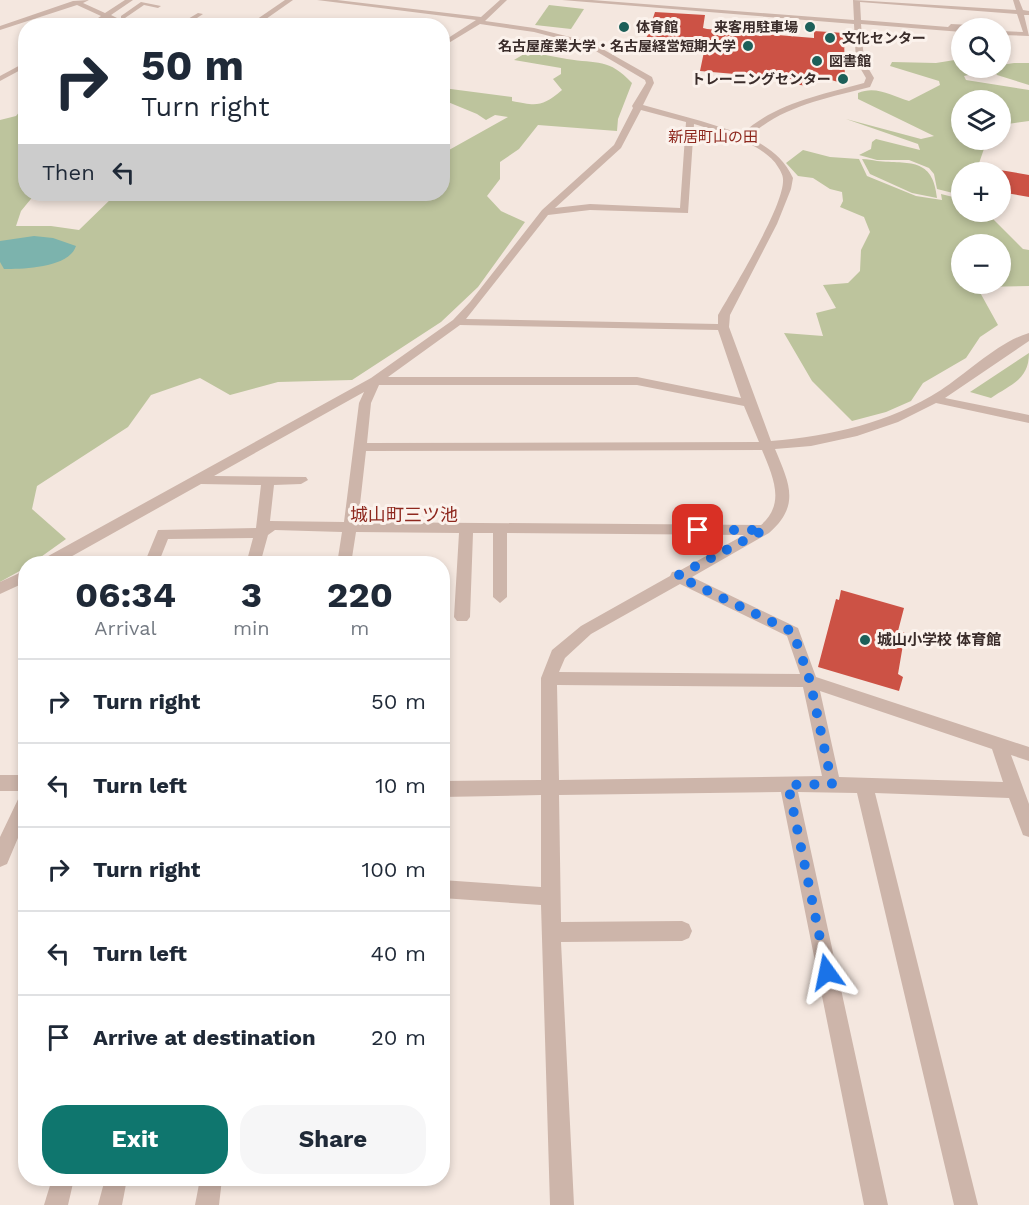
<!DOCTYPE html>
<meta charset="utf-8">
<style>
:root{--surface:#fff;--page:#f6f6f7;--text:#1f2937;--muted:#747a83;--line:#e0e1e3;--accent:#0f766e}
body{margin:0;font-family:"Work Sans","Noto Sans JP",sans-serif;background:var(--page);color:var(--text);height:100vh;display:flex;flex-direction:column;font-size:22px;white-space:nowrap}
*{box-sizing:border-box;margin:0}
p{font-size:20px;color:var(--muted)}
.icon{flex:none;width:33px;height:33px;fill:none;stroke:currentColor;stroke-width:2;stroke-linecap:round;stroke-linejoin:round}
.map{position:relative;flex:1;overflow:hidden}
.side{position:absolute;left:18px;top:556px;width:432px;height:630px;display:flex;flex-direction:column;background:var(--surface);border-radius:24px;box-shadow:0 3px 9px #0003}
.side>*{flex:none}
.top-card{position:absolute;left:18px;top:18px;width:432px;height:183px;border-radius:24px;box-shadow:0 3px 9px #0003;background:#fff;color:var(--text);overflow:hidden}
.buttons{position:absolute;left:951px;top:18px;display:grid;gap:12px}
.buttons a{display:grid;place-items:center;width:60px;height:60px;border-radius:50%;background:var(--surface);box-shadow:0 3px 9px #0003;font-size:30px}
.pin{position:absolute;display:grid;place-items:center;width:51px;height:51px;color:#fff;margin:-26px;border-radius:12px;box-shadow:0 3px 9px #0006}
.me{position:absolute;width:66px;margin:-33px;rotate:348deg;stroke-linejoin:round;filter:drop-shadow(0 0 4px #0008)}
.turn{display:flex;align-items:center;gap:21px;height:126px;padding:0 24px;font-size:27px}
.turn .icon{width:78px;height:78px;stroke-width:2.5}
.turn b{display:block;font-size:42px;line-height:51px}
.then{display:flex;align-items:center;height:57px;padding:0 24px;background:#0003;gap:12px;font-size:22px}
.eta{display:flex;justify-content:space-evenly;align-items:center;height:102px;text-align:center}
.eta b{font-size:36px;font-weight:700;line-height:42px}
.cta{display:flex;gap:12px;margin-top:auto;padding:12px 24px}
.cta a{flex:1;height:69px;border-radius:24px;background:var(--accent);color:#fff;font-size:24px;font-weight:700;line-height:69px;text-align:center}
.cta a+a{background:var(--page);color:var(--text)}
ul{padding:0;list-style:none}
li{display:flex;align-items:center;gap:18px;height:84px;padding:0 24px;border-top:2px solid var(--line)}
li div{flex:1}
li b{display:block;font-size:22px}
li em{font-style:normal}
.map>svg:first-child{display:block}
.green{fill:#bdc49d;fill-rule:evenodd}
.water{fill:#7cb3ad}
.building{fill:#cc5245}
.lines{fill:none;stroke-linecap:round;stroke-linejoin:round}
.minor{fill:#cdb5aa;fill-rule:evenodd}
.route{stroke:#1a73e8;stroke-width:10;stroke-dasharray:0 18}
.poi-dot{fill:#1c5f59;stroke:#fbf2ec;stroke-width:2}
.labels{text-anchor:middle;stroke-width:6;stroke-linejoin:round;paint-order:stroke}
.far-poi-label{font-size:14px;font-weight:bold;fill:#3a2c2a;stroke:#fbf2ec;text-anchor:start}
.far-quarter-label{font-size:15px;fill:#8e281e;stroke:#fbf2ec}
.poi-label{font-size:15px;font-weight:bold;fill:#3a2c2a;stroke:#fbf2ec;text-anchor:start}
.quarter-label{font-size:18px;fill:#8e281e;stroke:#fbf2ec}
</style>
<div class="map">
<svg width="1029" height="1205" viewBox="0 0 1029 1205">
<rect width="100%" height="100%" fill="#f4e7df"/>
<g class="green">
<path d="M549,5l35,4 -13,20 -36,-4z"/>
<path d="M529,51c13,3 25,6 38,8 30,5 42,-1 65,24l-14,36 -1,12 -79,-6 -19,24 -19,13v17l-13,17 14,15 24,11 -47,65 -37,35 -89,58 -74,2 -48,13 -30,-17 -49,17 -23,32 -91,59 -5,23 34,30 -35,25h-5l-1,4 -25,14v-462l16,-4 9,-11v10l-2,2 3,2v75h9l-14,17 -5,15h35l28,4 37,-36h326l1,-45 6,1 59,-33 -13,-2 -9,5 -9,-6 -34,-14v-12l69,9v4c25,5 30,6 50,-11l-9,-11 8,-5v-6l-47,-8z"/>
<path d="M961,59l1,9h20l-1,4 -17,4 2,4 63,10v31l-28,4 -1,-25h-38v40h25l-11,32h-14l-1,23 -24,-6 -3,-15 -5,-6 -20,-8h-32l-18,-5 12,-6 1,-7 4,-3 44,11 -2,-6 -72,-25 75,20 13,-3 -76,-37v-6c18,-8 34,3 51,8l31,-16 -1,-4 -49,-15 2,-4 44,1z"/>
<path d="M1014,63h15v22l-32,-10 -3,-5 6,-2 1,-3z"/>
<path d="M803,150l27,7 29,2 8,17 49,20 26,4 -1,-6 20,5 1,13h24l37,37 6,1v36l-52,1 21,38 -18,12 -14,21 -43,25 -12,18 -25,11 -34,9 -40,-40 -28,-48 39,3 -7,-23 20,-5 -13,-23 25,-2 12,-12 1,-21 9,-18 -6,-15 -24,-10 3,-6 -1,-9 -12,-3 -17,-11 -15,-2 -12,-13zM962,244h38v40h-38z"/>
<path d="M862,159c6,0 10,1 15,2 32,3 56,-4 60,37l-25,-5 -42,-19z"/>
<path d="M1029,353c0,27 -18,31 -38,45l-21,-6z"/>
</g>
<path class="water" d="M34,236l19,2 23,8c-7,22 -53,23 -72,23l-4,-7v-21z"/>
<g class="building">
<path d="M655,12l50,3 -2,13 4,1 107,9v-7l30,2 1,51 -31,-9 -4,11 -20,-2 2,-5 -92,-8 5,-24 -60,-5z"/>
<path d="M1000,170l29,5v22l-29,-5z"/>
<path d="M841,590l63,18 -6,23 7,2 -7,41 5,3 -4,14 -81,-24 18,-68 3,1z"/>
</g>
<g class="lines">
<g class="minor">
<path d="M89,0l-6,3 22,10 20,-13h8l-22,15 22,11h-10l-17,-8 -11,8h-9l15,-10 -24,-11 -77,25v-4l73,-25z"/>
<path d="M285,0h8l-37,26h-9z"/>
<path d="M317,0h20l144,17 19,-17h7l-22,21 49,7 44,11 21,8 53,30 2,6 -11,22 58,16 41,13c33,-31 79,-39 122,-51l2,-5 -10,-17 -2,-37 -292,-24h30l262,20 -1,-20 163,10 -3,-10h6l4,10 6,1v4h-5l5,21 -29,-1v-4l23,1 -6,-18 -157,-12 1,18 87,7 3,-3 41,2 4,2h-34v4l-101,-8 3,37 10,17 -4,9c-42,11 -89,19 -121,50 20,11 34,20 44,41l-2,11 -14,35 -47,91 -1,12 42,114c61,-5 118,-18 170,-51 26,-17 59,-49 88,-57v8l-84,57 84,17v8l-93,-20 -38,19 -41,14 -46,10 -36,3c14,34 26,56 -6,84l-77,44 106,51 18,49 213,70v14l-18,-6 18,49v33l-6,-2 -14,-37 -134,-5 103,412h-24l-97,-412 -59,-1 90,413h-24l-83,-413 -222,3 2,127 121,-1 7,3 3,7 -3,7 -7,3 -121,1 13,263h-24l-9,-300 -99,-7v-18l99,7v-92l-99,2v-16l99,-1v-102l11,-28 29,-24 89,-50 2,-4 7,-1 65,-36 -237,-2v64l-7,6 -7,-6v-64h-20l-3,84 -3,4h-10l-3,-4 5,-84 -103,-1 -5,32h-14l5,-32 -67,-2 -7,5 -8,29h-14l7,-26 -85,1 -10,25h-14l14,-34 98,-2 5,-43 -60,-1 -143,80h-19l2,-4 330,-182 82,-58 17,-18 72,-92 72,-65 19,-37 -1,-2 14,-23 -1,-3 -51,-30 -21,-8 -39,-10 -54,-8 -38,23v-5l34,-22zM641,110l45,12 -6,86 -90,-4 -35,4 66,-60zM694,124c24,7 71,20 84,43 2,3 5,8 5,12 2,26 -50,110 -65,136v9l-252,-5 82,-104 42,-5 98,3zM460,325l258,5 23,68 -104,-21h-249zM379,385h258l107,21 15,36 -392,1 4,-40zM364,392l-5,11 -15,119 -74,-1 4,-36 27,-1 7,-4 -2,-3 -92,-1zM762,450c11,27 24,53 -1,75l-403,-3 8,-71zM680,584l107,52 13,38 -241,-2 6,-14 26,-24zM557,685l246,2 19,89 -263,4zM820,691l172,58 11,33 -164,-5z"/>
<path d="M141,2l20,4 -3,2 -14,-3 -19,13h-4v-2z"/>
<path d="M198,13l5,1 -18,12h-9z"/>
<path d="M26,62v5l-26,14v-5z"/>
<path d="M26,570v12l-26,12v-12z"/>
<path d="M0,775h26v44l-19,45 -7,3v-30l22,-46h-22z"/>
<path d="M52,1179h22l-6,26h-24z"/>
<path d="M105,1179h22l-5,26h-24z"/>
<path d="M200,1179h22l-3,26h-24z"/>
</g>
</g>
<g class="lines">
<path class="route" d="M698,530h66l-87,46 116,56 17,49 22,103 -44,1 39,187"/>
</g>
<g class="poi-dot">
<circle cx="624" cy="27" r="6"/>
<circle cx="810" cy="27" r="6"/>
<circle cx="830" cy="38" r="6"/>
<circle cx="748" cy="46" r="6"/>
<circle cx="817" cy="61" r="6"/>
<circle cx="843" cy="79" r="6"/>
<circle cx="865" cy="640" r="6"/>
</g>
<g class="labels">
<g class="far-poi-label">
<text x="636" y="32">体育館</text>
<text x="798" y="32" text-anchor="end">来客用駐車場</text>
<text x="842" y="43">文化センター</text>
<text x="736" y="51" text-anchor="end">名古屋産業大学・名古屋経営短期大学</text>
<text x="829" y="66">図書館</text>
<text x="831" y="84" text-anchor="end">トレーニングセンター</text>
</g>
<g class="far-quarter-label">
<text x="713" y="142">新居町山の田</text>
</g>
<g class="poi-label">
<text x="877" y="645">城山小学校 体育館</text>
</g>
<g class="quarter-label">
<text x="404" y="521">城山町三ツ池</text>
</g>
</g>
</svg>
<div class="buttons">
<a><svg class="icon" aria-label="search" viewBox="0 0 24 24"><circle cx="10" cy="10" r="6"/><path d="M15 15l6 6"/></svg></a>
<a><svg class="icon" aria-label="layers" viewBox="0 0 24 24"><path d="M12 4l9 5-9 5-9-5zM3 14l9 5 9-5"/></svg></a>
<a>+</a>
<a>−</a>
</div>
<div class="pin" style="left:698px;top:530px;background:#d93025"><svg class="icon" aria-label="arrive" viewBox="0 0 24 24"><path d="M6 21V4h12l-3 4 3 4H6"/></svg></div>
<svg class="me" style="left:827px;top:972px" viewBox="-20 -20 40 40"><path d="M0-17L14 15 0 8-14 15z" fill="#1a73e8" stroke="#fff" stroke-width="4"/></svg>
<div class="top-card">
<div class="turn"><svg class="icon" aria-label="right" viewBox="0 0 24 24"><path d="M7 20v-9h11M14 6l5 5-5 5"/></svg><div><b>50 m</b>Turn right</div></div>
<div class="then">Then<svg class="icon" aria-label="left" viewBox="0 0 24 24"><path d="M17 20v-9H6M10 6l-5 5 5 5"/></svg></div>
</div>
<section class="side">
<div class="eta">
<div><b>06:34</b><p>Arrival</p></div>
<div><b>3</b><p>min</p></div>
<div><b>220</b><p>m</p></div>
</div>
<ul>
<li><svg class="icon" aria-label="right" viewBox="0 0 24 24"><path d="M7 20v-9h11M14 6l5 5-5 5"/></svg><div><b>Turn right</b></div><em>50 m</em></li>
<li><svg class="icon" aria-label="left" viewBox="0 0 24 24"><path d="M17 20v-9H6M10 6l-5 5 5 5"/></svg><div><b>Turn left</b></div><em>10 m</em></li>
<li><svg class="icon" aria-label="right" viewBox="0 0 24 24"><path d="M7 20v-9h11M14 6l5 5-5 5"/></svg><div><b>Turn right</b></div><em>100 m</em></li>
<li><svg class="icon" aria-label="left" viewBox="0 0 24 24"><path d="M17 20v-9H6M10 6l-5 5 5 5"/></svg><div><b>Turn left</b></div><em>40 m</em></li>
<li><svg class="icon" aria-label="arrive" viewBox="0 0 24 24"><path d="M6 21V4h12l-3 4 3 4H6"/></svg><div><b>Arrive at destination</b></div><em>20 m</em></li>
</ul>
<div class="cta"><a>Exit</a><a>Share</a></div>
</section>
</div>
